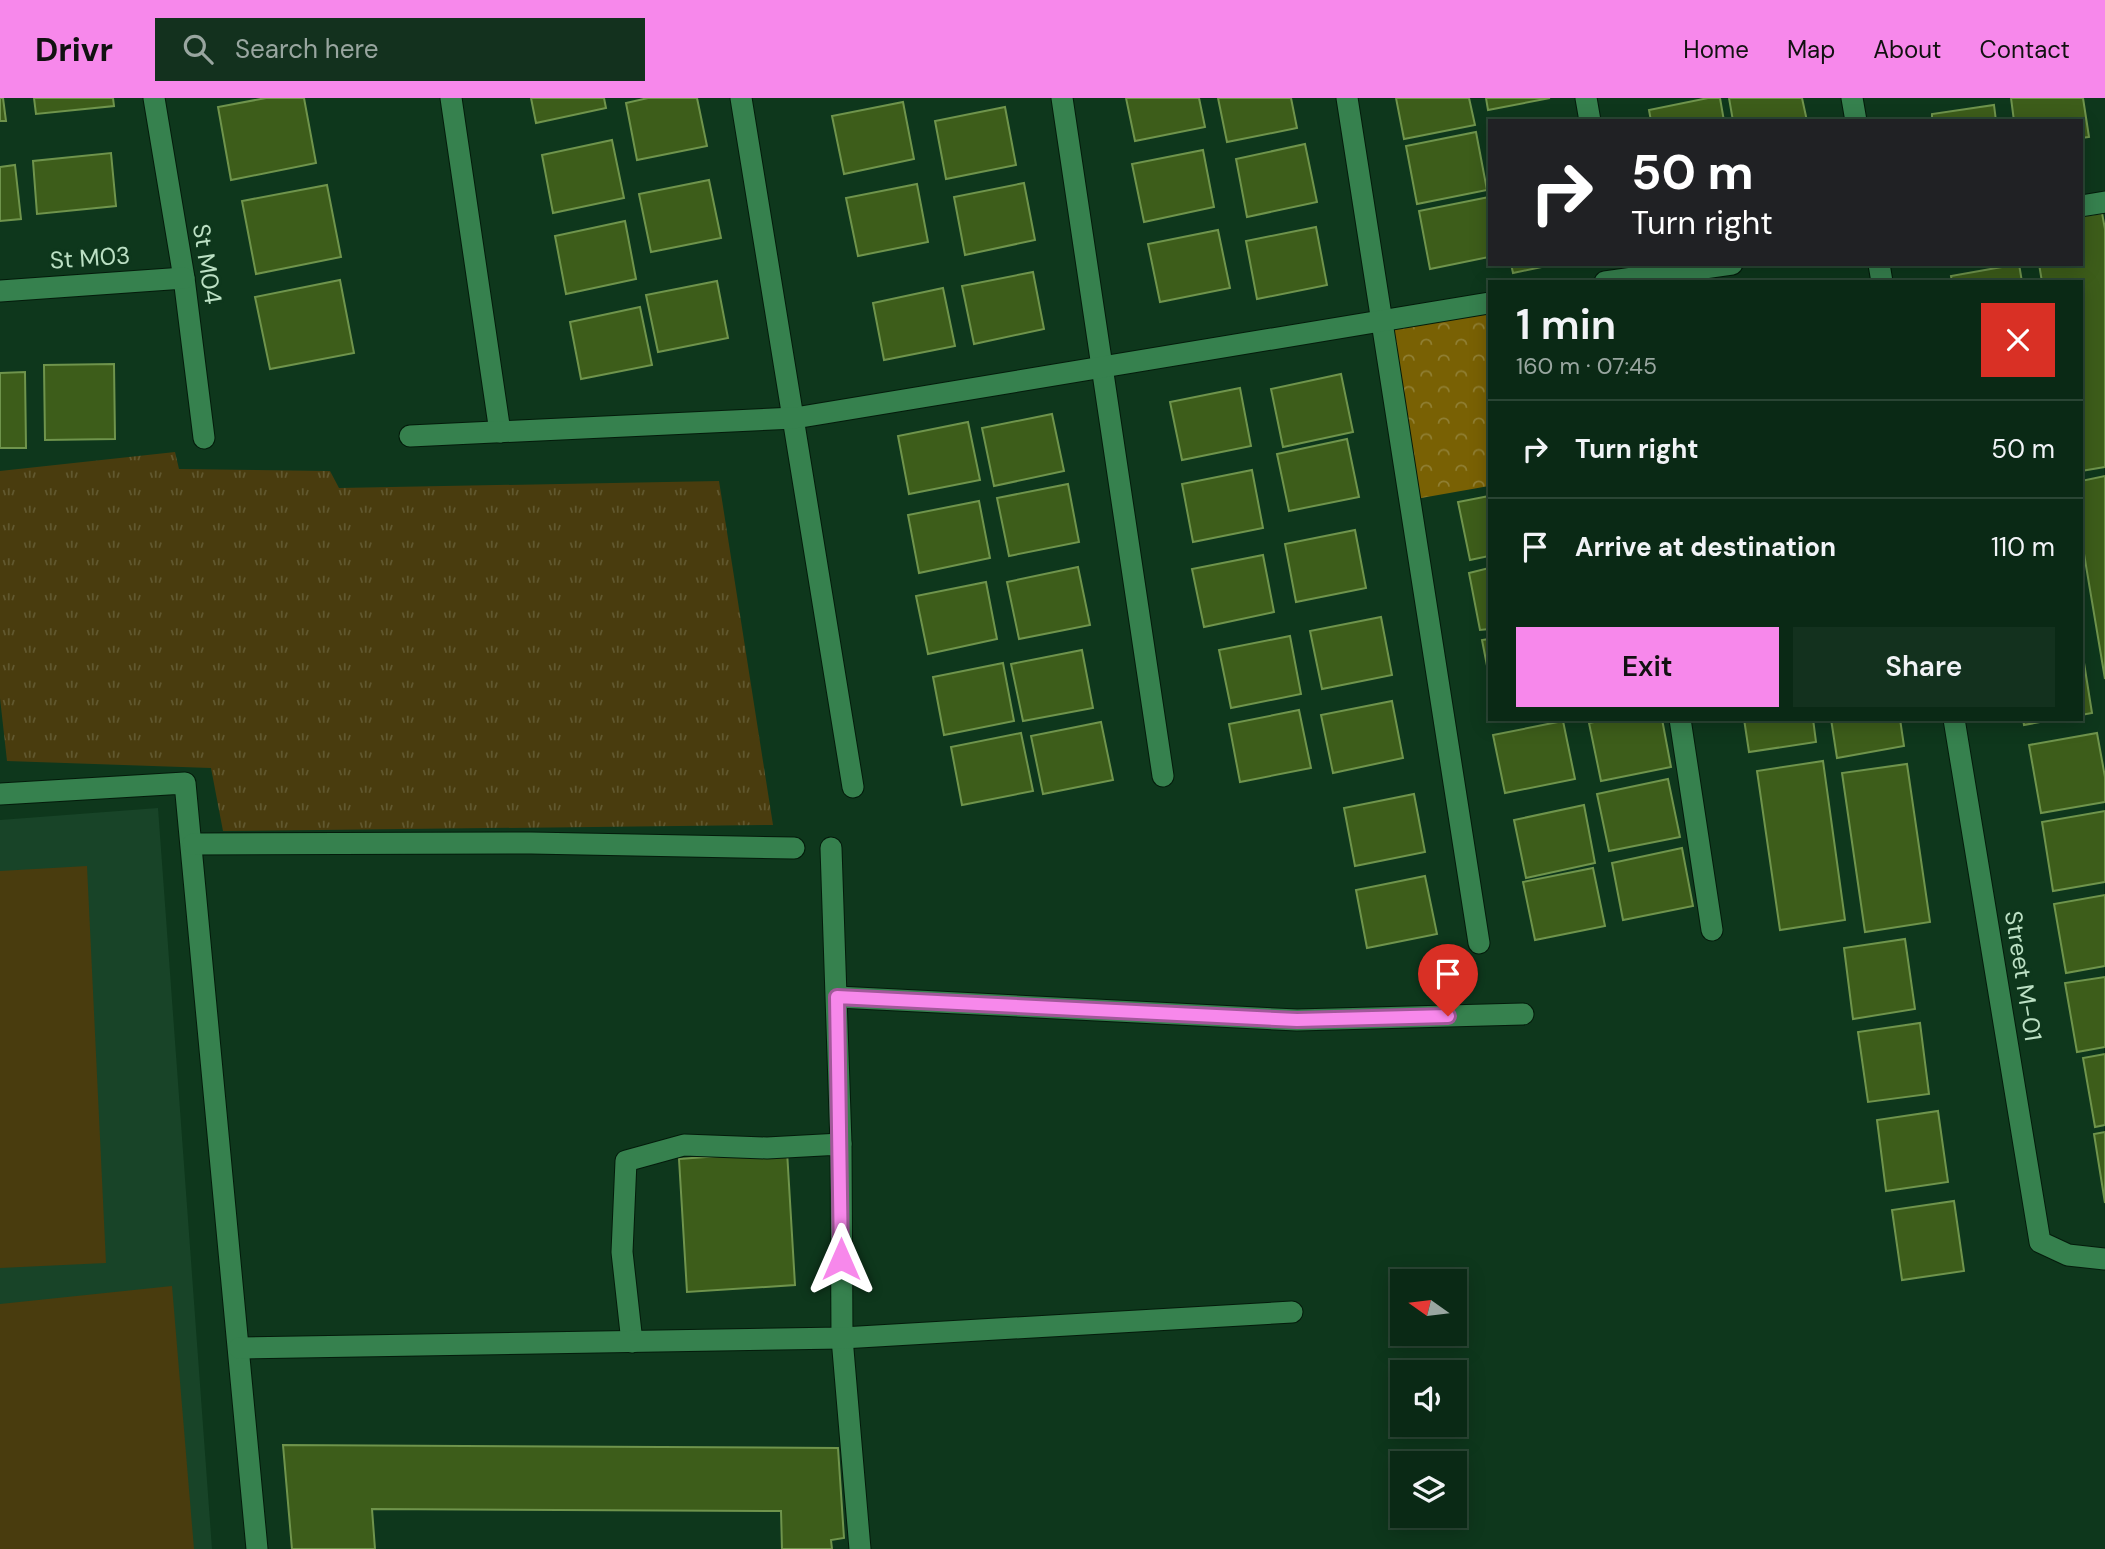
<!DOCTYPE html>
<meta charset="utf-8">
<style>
:root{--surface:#0a2915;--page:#13311e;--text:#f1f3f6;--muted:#99a6a0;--line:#2a4534;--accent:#f788eb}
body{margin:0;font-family:"DM Sans",sans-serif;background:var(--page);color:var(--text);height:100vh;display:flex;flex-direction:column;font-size:26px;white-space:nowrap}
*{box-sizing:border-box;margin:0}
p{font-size:23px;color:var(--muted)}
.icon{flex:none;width:38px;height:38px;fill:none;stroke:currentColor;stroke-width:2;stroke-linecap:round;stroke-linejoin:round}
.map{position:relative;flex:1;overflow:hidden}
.panel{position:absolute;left:1488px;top:182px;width:595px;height:441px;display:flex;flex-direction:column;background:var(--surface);border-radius:0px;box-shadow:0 4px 18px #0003,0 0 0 2px var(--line)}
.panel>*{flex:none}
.top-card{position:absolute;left:1488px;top:21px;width:595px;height:147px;border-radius:0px;box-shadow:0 4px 18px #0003,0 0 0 2px var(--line);background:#202124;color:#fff;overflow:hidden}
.needle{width:46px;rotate:284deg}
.controls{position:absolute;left:1390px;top:1171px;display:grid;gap:14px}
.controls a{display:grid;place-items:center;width:77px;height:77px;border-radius:0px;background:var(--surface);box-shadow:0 4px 18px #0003,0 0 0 2px var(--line);font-size:35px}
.pin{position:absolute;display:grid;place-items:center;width:60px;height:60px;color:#fff;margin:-72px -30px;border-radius:50% 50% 50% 0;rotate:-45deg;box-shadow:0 0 7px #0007}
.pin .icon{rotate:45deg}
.me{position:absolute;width:77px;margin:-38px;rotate:0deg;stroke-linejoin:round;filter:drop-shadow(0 0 5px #0008)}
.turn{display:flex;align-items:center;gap:24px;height:147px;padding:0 28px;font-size:32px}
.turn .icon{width:91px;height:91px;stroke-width:2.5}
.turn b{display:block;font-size:49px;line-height:60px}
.round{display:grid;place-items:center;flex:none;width:74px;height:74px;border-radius:0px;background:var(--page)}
.headline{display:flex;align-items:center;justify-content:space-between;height:119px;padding:0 28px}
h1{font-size:42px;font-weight:600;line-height:52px}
.button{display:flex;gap:14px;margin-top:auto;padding:14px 28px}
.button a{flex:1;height:80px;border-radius:0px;background:var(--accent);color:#111;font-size:28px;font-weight:600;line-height:80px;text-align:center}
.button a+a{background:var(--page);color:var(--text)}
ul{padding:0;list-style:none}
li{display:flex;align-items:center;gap:21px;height:98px;padding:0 28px;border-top:2px solid var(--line)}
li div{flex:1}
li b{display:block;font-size:26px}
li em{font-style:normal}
header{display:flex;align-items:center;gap:42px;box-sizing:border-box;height:98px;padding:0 35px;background:var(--accent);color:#111}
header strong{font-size:33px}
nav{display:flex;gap:38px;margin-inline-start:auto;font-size:24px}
.search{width:490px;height:63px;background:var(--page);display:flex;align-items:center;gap:18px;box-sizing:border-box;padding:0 24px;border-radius:0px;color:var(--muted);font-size:26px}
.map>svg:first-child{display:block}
.built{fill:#184428}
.grass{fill:url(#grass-tufts)}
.forest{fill:url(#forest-crowns)}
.garden{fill:#493c0e}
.building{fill:#3d5d1a;stroke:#6f944c;stroke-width:2}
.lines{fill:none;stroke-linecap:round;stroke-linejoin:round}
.minor-casing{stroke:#041b0b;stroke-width:23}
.minor{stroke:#36814e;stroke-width:21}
.route-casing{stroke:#a15899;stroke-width:18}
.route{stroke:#f788eb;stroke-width:12}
.labels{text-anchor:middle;stroke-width:6;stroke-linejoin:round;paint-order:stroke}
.street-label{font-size:24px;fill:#bce0c4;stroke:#0e371c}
</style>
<header>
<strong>Drivr</strong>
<div class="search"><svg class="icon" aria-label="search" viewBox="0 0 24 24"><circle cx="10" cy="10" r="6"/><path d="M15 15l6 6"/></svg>Search here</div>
<nav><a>Home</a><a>Map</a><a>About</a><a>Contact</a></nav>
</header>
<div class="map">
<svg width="2105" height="1451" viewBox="0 0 2105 1451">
<defs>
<pattern id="grass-tufts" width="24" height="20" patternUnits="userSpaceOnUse" patternTransform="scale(1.75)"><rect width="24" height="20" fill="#493c0e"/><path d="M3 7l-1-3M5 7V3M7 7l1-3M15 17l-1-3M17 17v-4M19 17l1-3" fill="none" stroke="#61582f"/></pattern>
<pattern id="forest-crowns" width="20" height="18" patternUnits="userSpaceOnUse" patternTransform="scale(1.75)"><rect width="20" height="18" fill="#796104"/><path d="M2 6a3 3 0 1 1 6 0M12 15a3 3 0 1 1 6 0" fill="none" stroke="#907f33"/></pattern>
</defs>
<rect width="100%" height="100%" fill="#0e371c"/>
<path class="built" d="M158,710l54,741h-212v-729z"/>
<path class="grass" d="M175,354l4,17 151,2 9,17 380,-7 54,344 -550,6 -12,-63 -204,-7 -7,-63v-227z"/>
<path class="forest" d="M1489,205v183l-79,14 -28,-178z"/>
<g class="garden">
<path d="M87,768l19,397 -106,5v-397z"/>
<path d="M172,1188l22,263h-194v-245z"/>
</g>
<g class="building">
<path d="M0,0h3l3,23h-6z"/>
<path d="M34,0h79l1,8 -78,8z"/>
<path d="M266,0h38l12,65 -85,17 -13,-73z"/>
<path d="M531,0h73l2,10 -70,15z"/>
<path d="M648,0h49l10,48 -70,14 -11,-57z"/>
<path d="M1126,0h73l6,29 -70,14z"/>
<path d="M1218,0h73l6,30 -70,14z"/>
<path d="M1396,0h73l6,27 -71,14z"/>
<path d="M1486,0h64l-62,12z"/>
<path d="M1708,0h12l4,23h-73l-2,-11z"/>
<path d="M1729,0h73l5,23h-74z"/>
<path d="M2011,0h72l6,39 -8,1v-17h-67z"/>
<path d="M903,4l11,57 -70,15 -12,-58z"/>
<path d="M1994,7l2,16h-64v-7z"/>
<path d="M1005,9l11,58 -70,14 -11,-58z"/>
<path d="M1476,34l11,58 -70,14 -11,-58z"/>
<path d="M612,42l12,58 -71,15 -11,-58z"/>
<path d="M1305,46l12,58 -70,15 -11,-58z"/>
<path d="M1203,52l11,57 -70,15 -12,-58z"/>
<path d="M111,55l5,53 -79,8 -4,-53z"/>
<path d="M15,67l6,54 -21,2v-54z"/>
<path d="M709,82l12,58 -70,14 -12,-58z"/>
<path d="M1024,85l11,57 -70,15 -11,-58z"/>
<path d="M917,86l11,58 -70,14 -12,-58z"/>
<path d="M327,87l14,72 -85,17 -14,-73z"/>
<path d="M1489,99v60l-59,12 -11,-58z"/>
<path d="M2102,115l3,16v238l-24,4v-189h-39l-3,-18h42v-48z"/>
<path d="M625,123l11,58 -70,15 -11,-58z"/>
<path d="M1316,129l11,58 -70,14 -11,-58z"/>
<path d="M1218,132l12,58 -70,14 -12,-58z"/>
<path d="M1511,166h45l-43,9z"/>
<path d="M2019,166l3,18h-70l-1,-6z"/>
<path d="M1033,174l11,57 -70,15 -12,-58z"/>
<path d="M340,182l14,73 -84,16 -15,-72z"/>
<path d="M717,183l11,57 -70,14 -12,-57z"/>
<path d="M943,190l12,58 -71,14 -11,-57z"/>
<path d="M640,209l12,58 -71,14 -11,-57z"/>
<path d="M114,266l1,75 -70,1 -1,-75z"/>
<path d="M25,274l1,76h-26v-75z"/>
<path d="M1341,276l12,58 -70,15 -12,-58z"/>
<path d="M1240,290l11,58 -69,14 -12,-58z"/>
<path d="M1052,316l12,57 -70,15 -12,-58z"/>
<path d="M968,324l12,58 -71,14 -11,-58z"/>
<path d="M1347,341l12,58 -70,14 -12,-57z"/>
<path d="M1252,372l11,58 -70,14 -11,-58z"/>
<path d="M2105,378v203l-24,-143v-55z"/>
<path d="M1068,386l11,58 -70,14 -12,-58z"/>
<path d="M1489,398v60l-19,4 -12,-58z"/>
<path d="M979,403l11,57 -71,15 -11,-58z"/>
<path d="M1355,432l11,58 -70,14 -11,-58z"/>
<path d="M1263,457l11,57 -70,15 -12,-58z"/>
<path d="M1078,469l12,58 -71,14 -12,-57z"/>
<path d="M1489,470v61l-9,1 -11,-57z"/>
<path d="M986,484l11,57 -69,15 -12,-58z"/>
<path d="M1381,519l11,58 -70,14 -12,-58z"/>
<path d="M1290,538l11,58 -70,14 -12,-58z"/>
<path d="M1489,541v37l-7,-36z"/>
<path d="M2081,546l11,69 -11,2z"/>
<path d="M1082,552l11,58 -70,13 -12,-57z"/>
<path d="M1003,565l11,58 -70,14 -11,-58z"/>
<path d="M1392,603l11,57 -70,15 -12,-58z"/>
<path d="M1299,612l12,58 -71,14 -11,-58z"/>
<path d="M1609,621h53l9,48 -70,14 -12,-58z"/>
<path d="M1744,621h69l3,23 -67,10z"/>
<path d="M1831,621h69l4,27 -67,12z"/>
<path d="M2023,621h33l-32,6z"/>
<path d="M1563,623l12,58 -70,14 -12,-58z"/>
<path d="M1101,624l12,58 -70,14 -12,-58z"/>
<path d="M1021,635l12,58 -71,14 -11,-58z"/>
<path d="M2097,635l8,44v25l-64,11 -12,-68z"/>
<path d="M1823,663l22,159 -65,10 -23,-159z"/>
<path d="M1907,666l23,158 -65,10 -23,-159z"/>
<path d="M1668,681l12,58 -71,14 -12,-57z"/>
<path d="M1414,696l11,58 -70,14 -11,-58z"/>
<path d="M1584,707l11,58 -69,15 -12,-58z"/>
<path d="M2105,713v71l-52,9 -11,-69z"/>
<path d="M1682,750l11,58 -70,14 -11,-57z"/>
<path d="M1593,770l12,58 -70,14 -12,-58z"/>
<path d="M1425,778l12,58 -70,14 -11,-58z"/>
<path d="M2105,797v71l-39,7 -12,-69z"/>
<path d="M1905,841l10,70 -62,10 -9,-71z"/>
<path d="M2105,879v70l-28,5 -12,-69z"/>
<path d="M1920,925l9,71 -61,8 -10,-70z"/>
<path d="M2105,956v71l-10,2 -12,-69z"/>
<path d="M1938,1013l10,71 -62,9 -9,-71z"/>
<path d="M2105,1034v71l-11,-69z"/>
<path d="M787,1053l8,134 -108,7 -8,-133z"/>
<path d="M1954,1103l10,70 -62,9 -10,-70z"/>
<path d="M283,1347l555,3 6,90 -13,2 1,9h-50l-1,-38 -409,-2 3,40h-83z"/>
</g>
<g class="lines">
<defs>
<g id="minor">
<path d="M154,0l30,180 20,160"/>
<path d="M451,0l49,334"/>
<path d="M741,0l112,689"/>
<path d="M1062,0l101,678"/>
<path d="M1347,0l132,845"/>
<path d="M1586,0l4,23"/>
<path d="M1852,0l4,23"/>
<path d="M2081,108l24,-4"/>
<path d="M1879,166l3,18"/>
<path d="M1605,184l127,-18"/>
<path d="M0,193l184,-13"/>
<path d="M410,338l385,-18 694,-115"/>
<path d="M1680,621l32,211"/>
<path d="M1954,621l86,523 28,13 37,4"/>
<path d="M0,696l185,-11 72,766"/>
<path d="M193,746l338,-1 263,5"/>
<path d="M831,750l10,296"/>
<path d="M837,899l460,23 226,-6"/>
<path d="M632,1244l-10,-90 4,-91 58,-16 83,3 74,-4 1,194 18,211"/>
<path d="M239,1250l603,-10 450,-26"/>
</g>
</defs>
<use href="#minor" class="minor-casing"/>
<use href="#minor" class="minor"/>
</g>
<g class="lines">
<defs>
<path id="route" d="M841,1161l-4,-262 460,23 151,-4"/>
</defs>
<use href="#route" class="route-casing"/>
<use href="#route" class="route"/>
</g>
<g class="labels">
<g class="street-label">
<text transform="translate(90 160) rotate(-4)" y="8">St M03</text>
<text transform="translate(207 166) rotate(81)" y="8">St M04</text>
<text transform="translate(2023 878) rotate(81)" y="8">Street M-01</text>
</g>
</g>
</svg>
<div class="controls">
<a><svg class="needle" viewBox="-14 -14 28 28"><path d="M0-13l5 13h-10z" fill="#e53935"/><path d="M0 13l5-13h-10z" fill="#99a6a0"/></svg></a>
<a><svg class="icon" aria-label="sound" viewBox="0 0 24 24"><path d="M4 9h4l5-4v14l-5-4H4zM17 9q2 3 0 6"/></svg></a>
<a><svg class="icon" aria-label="layers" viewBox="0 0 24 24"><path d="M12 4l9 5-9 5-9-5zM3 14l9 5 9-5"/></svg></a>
</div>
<div class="pin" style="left:1448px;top:918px;background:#d93025"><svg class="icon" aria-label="arrive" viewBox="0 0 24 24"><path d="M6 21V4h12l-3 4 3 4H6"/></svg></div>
<svg class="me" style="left:841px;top:1161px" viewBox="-20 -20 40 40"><path d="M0-17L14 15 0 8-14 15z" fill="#f788eb" stroke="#fff" stroke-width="4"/></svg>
<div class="top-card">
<div class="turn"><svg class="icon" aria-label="right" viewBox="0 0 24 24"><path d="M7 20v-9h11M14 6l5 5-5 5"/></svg><div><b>50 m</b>Turn right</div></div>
</div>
<section class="panel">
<div class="headline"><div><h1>1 min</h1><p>160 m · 07:45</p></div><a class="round" style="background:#d93025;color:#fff"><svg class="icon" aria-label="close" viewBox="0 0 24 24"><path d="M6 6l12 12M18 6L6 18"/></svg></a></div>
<ul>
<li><svg class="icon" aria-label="right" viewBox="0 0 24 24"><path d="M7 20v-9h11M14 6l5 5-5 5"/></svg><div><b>Turn right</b></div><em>50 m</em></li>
<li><svg class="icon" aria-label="arrive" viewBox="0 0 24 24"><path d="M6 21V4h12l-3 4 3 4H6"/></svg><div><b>Arrive at destination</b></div><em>110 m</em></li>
</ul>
<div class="button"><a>Exit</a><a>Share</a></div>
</section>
</div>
